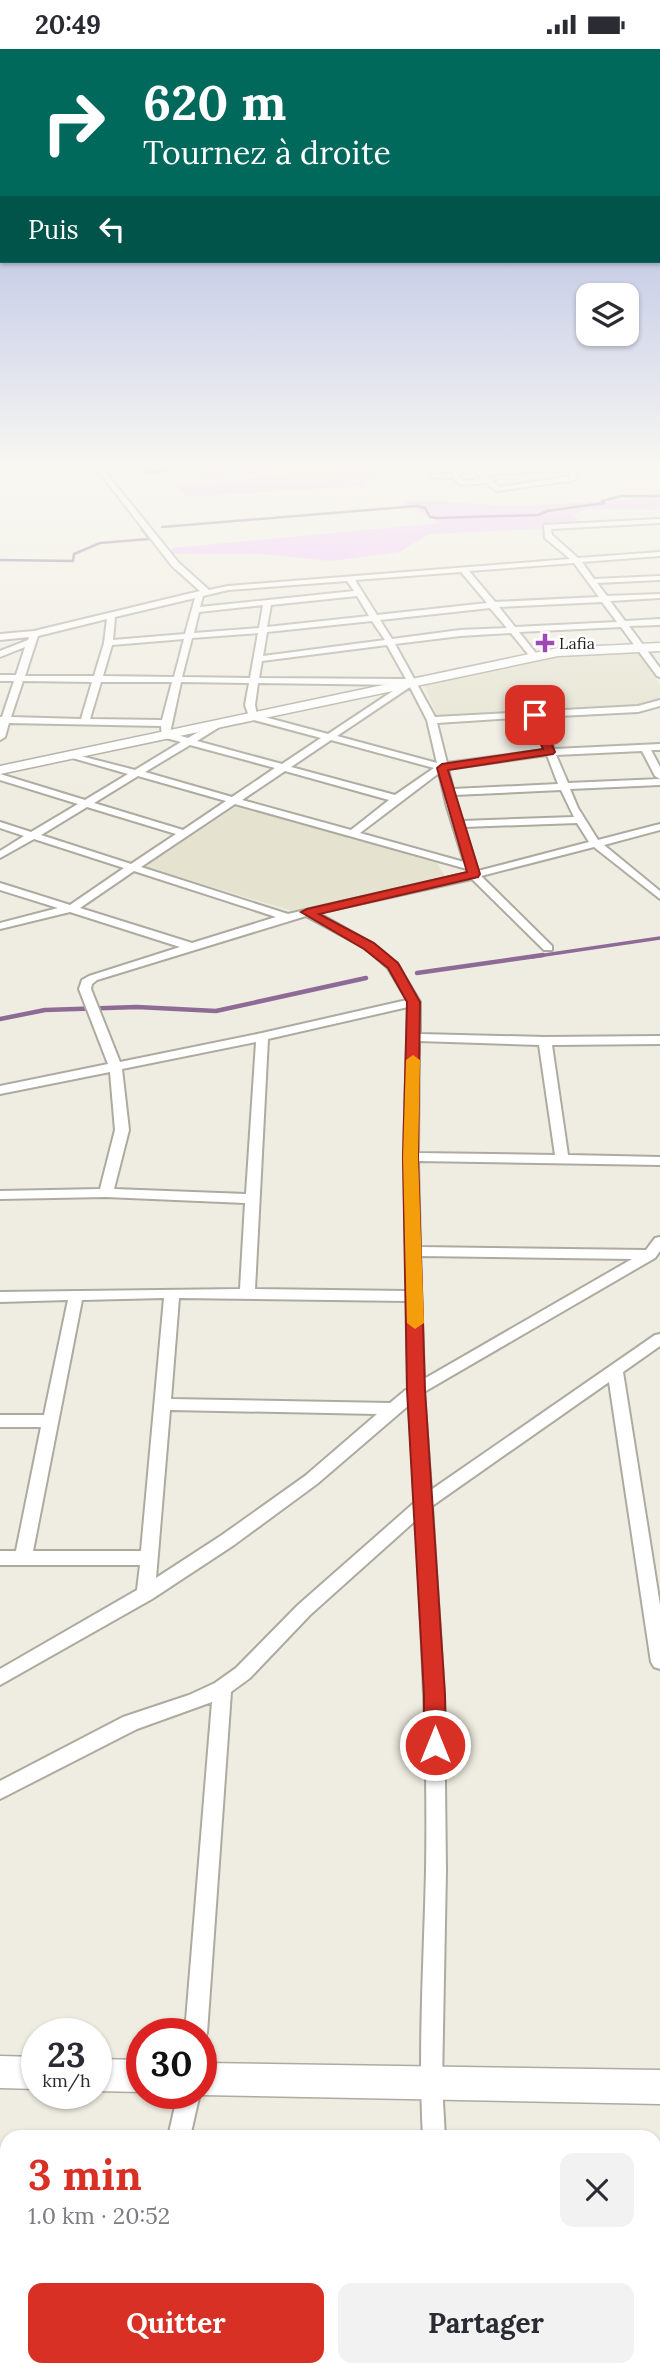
<!DOCTYPE html>
<html lang="fr">
<meta charset="utf-8">
<style>
:root{--surface:#fff;--page:#f2f2f3;--text:#2b2b33;--muted:#7c7c81;--accent:#d93025}
body{margin:0;font-family:Lora,serif;background:var(--page);color:var(--text);height:100vh;display:flex;flex-direction:column;font-size:26px;white-space:nowrap}
*{box-sizing:border-box;margin:0}
p{font-size:23px;color:var(--muted)}
.icon{flex:none;width:38px;height:38px;fill:none;stroke:currentColor;stroke-width:2;stroke-linecap:round;stroke-linejoin:round}
.map{position:relative;flex:1;overflow:hidden}
.panel{position:absolute;left:0px;top:2081px;width:662px;height:247px;display:flex;flex-direction:column;background:var(--surface);border-radius:21px 21px 0 0;box-shadow:0 2px 5px #0004}
.panel>*{flex:none}
.hud{position:absolute;left:0px;top:0px;width:662px;height:214px;box-shadow:0 2px 5px #0004;background:#00695c;color:#fff;overflow:hidden}
.buttons{position:absolute;left:576px;top:234px;display:grid;gap:14px}
.buttons a{display:grid;place-items:center;width:63px;height:63px;border-radius:14px;background:var(--surface);box-shadow:0 2px 5px #0004;font-size:35px}
.speed{position:absolute;left:21px;top:1969px;display:flex;gap:14px;font-size:35px;font-weight:700;text-align:center}
.speed>*{display:grid;place-content:center;width:91px;height:91px;border-radius:50%;background:var(--surface);box-shadow:0 2px 5px #0004;line-height:1}
.speed small{font-size:18px;font-weight:400}
.speed .limit{border:10px solid #d22;background:#fff;color:#111}
.pin{position:absolute;display:grid;place-items:center;width:60px;height:60px;color:#fff;margin:-30px;border-radius:14px;box-shadow:0 4px 10px #0006}
.me{position:absolute;width:77px;margin:-38px;rotate:0deg;stroke-linejoin:round;filter:drop-shadow(0 0 5px #0008)}
.turn{display:flex;align-items:center;gap:24px;height:147px;padding:0 28px;font-size:32px}
.turn .icon{width:91px;height:91px;stroke-width:2.5}
.turn b{display:block;font-size:49px;line-height:60px}
.then{display:flex;align-items:center;height:66px;padding:0 28px;background:#0003;gap:14px;font-size:26px}
.round{display:grid;place-items:center;flex:none;width:74px;height:74px;border-radius:14px;background:var(--page)}
.summary{display:flex;align-items:center;justify-content:space-between;height:119px;padding:0 28px}
h1{font-size:42px;font-weight:700;line-height:52px;color:var(--accent)}
.button{display:flex;gap:14px;margin-top:auto;padding:14px 28px}
.button a{flex:1;height:80px;border-radius:14px;background:var(--accent);color:#fff;font-size:28px;font-weight:700;line-height:80px;text-align:center}
.button a+a{background:var(--page);color:var(--text)}
.status{display:flex;justify-content:space-between;align-items:center;height:49px;padding:0 35px;background:var(--surface);direction:ltr}
.status svg{height:19px;fill:currentColor}
.map>svg:first-child{display:block}
.built{fill:#e5e3cf}
.green{fill:#f2c2ff}
.lines{fill:none;stroke-linecap:round;stroke-linejoin:round}
.stream-far2{stroke:#8e6b96;stroke-width:2.5}
.stream-far1{stroke:#8e6b96;stroke-width:3.5}
.stream{stroke:#8e6b96;stroke-width:4.5}
.street-casing{stroke:#adaba0;stroke-width:4}
.secondary-casing{stroke:#adaba0;stroke-width:3}
.street{fill:#fff;fill-rule:evenodd}
.secondary{fill:#fff;fill-rule:evenodd}
.wall{fill:#a29751}
.shaded-wall{fill:#847b42}
.route{fill:#d93025;stroke:#8d1f18;stroke-width:2}
.slow{fill:#f59e0b}
.poi-dot{fill:#9f49b6;stroke:#fff;stroke-width:2.5}
.labels{text-anchor:middle;stroke-width:5;stroke-linejoin:round;paint-order:stroke}
.far-poi-label{font-size:16px;fill:#201f1b;stroke:#fff;text-anchor:start}
</style>
<div class="status"><b>20:49</b><svg viewBox="0 0 49 12"><path d="M0 12V9h3v3zM5 12V6h3v6zM10 12V3h3v9zM15 12V0h3v12zM26 1h20v11H26zM47 4h2v5h-2z"/></svg></div>
<div class="map">
<svg width="660" height="2327" viewBox="0 0 660 2327">
<rect width="100%" height="100%" fill="#efede1"/>
<g class="built">
<path d="M637,602l23,34v14l-26,7 -197,10 -13,-32 134,-29z"/>
<path d="M237,757l200,57 8,13 -146,37 -154,-46z"/>
</g>
<g class="green">
<path d="M191,419h104l-89,12z"/>
<path d="M343,419h44l-25,18 -175,11 -11,-11z"/>
<path d="M652,445h8v16l-74,-1 -12,6 7,12 -152,7 -30,18 -68,9 -69,-7h-97l8,-6 267,-25 -37,-21 27,-1 81,5 131,-6z"/>
</g>
<g class="lines">
<g class="stream-far2">
<path d="M162,478l255,-21 8,2 5,9 7,1 101,-3 9,-4 57,-8 -2,-2 20,-5h38"/>
<path d="M0,511l73,1 1,-7 26,-11 49,-4 -7,-10"/>
</g>
<path class="stream-far1" d="M531,908l129,-19"/>
<g class="stream">
<path d="M417,924l126,-18"/>
<path d="M0,970l45,-9 92,-3 79,4 150,-33"/>
</g>
<defs>
<g id="street">
<path d="M96,419h6l76,94 31,28 19,-4 342,-27 -25,-21 -1,-13 116,-6v4l-109,6 1,6 26,23 82,-6v4l-78,6 12,17 66,-3v4l-63,3 10,13 53,-2v4l-50,3 15,20 35,-2v6l-31,1 31,42v9l-3,-1 -36,-49 -102,5 20,25 -4,3 -3,-1 -21,-26 -51,3 -65,8 40,73 203,-11 22,-6v6l-22,6 -98,5 14,32 106,-5v6h-9l9,17v12l-5,-3 -13,-25 -86,4 12,28 92,-4v6l-90,4 8,19 20,32 62,-16v6l-56,15 56,46v8l-66,-52 -113,29 71,70v4h-8l-72,-71 -154,34 55,31 24,20 23,38v32l125,3 115,-1v8l-108,1 16,110 92,2v8l-242,-4 2,86 226,3 9,-12 5,-1v14l-5,7 -231,134 7,98 224,-155 5,-1v12l-37,26 37,233v64l-6,-2 -3,-5 -42,-280 -177,124 12,189 2,175 -4,214 3,53h-22c-5,-89 1,-177 3,-266 2,-117 -4,-234 -10,-351l-106,95 -60,63 -19,14 -24,341 -3,7 -3,1v-8h-16l27,-331 -75,27 -137,70v-18l123,-64 66,-22 26,-12 21,-15 62,-63 117,-103 -6,-97 -92,79 -83,61 -82,54 -152,86v-16l137,-79 3,-25h-140v-14h16l25,-124h-41v-12h44l24,-115 -68,2v-10l240,-3 5,-86 -139,-6 -106,2v-8l100,-2 15,-59 -5,-58 -110,22v-8l108,-22 -29,-75 3,-9 7,-4 91,-29 -110,-35 -70,17v-6l58,-15 -58,-18v-7l70,22 54,-37 -90,-29 -34,19v-7l24,-15 -24,-8v-6l31,10 47,-28 -78,-24v-6l85,26 43,-26 -59,-17v-4l66,17 46,-28 -19,-5 -1,-11 -152,-3 -4,14 -5,3v-23h2l12,-36h-14v-6h16l9,-28 -25,10v-6l28,-11 1,-3 -29,3v-6l34,-3 166,-40 -28,-25zM574,514l25,34 -104,5 -26,-31zM461,523l26,31 -110,12 -22,-35zM347,532l7,10 -154,16 3,-11 25,-6zM357,547l12,20 -102,11 4,-22zM195,549l-10,36 -72,6 2,-23zM602,553l15,20 -102,5 -16,-20zM263,556l-4,23 -65,5 5,-21zM490,559l17,20 -47,2 -68,9 -12,-19zM107,570l-3,24 -10,33h-69l13,-40zM372,572l13,19 -122,16 4,-24zM258,584l-8,45 -68,-1 10,-39zM184,590l-10,38 -71,-1 9,-31zM387,596l19,34 -147,-1 3,-17zM23,632l69,1 -11,37 -70,-2zM101,633h71l-10,38 -72,-1zM181,633l68,1 -4,22 5,14 71,19 -39,26 -85,-23 24,-15v-4h-6l-27,16 -18,-5zM258,634l144,2 -74,49 -71,-19 -2,-10zM410,638l17,33 10,43 -100,-27zM531,668l13,33 -97,13 -10,-40zM331,691l103,28 -39,27 -104,-28zM190,696l85,23 -43,29 -87,-25zM547,706l11,29 -105,5 -5,-20zM285,722l104,29 -38,30 -109,-30zM439,724l8,34 17,55 -104,-29zM138,727l88,25 -43,29 -89,-27zM561,741l13,27 -112,4 -8,-26zM235,755l232,65 1,4 -180,41 -147,-47zM87,758l89,27 -45,30 -90,-29zM577,774l12,19 -111,29 -14,-44zM134,822l142,46 -84,26 -112,-35zM306,867l59,32 23,20 19,32 -145,33 -142,29 -29,-73 1,-5 5,-4zM408,958l-4,150 3,134 -152,-2 13,-250zM419,992l120,4 16,110 -137,-2zM256,993l-10,152 -132,-5 15,-59 -7,-61zM420,1207l212,3 -208,120zM164,1249l-23,253h-108l49,-251zM179,1249l228,3 1,87 -18,15 -219,-4zM170,1361l207,4 -72,62 -83,59 -66,43z"/>
<path d="M433,419h6l-2,6h16l3,-6h6l-3,8 4,5 19,-2 -5,-5 2,-6h123l-27,3 3,7 -3,2 -78,11 -11,-8 -25,2 -8,-7 -22,-1zM568,422l3,5 -72,11 -6,-5 2,-3 -6,-1 -5,-4z"/>
<path d="M178,2044h22l-10,44h-22z"/>
<path d="M660,2270v27l-6,2v-27z"/>
<path d="M7,2292v28l-7,2v-28z"/>
<path d="M417,2320h25v7h-26z"/>
<path d="M598,2320h29l-2,7h-30z"/>
</g>
<g id="secondary">
<path d="M660,594v8l-102,5 -558,118v-8l558,-118z"/>
<path d="M0,2007l37,1v32l-37,-1z"/>
<path d="M96,2010l46,1v32l-46,-1z"/>
<path d="M201,2014l459,7v34l-459,-9 -6,-2h6z"/>
</g>
</defs>
<use href="#street" class="street-casing"/>
<use href="#secondary" class="secondary-casing"/>
<use href="#street" class="street"/>
<use href="#secondary" class="secondary"/>
</g>
<path class="wall" d="M139,419h26l1,4 -19,3z"/>
<path class="shaded-wall" d="M147,419h18l1,4 -19,3z"/>
<linearGradient id="sky" x2="0" y2="1"><stop stop-color="#97a4dc"/><stop offset="0.56" stop-color="#f8f7f2"/><stop offset="1" stop-color="#f8f7f2" stop-opacity="0"/></linearGradient>
<rect width="660" height="745" fill="url(#sky)"/>
<path class="route" d="M531,663l9,3 15,37 -2,2 -105,16 32,104 -2,3 -159,37 55,29 24,20 22,39 -2,155 7,233 20,305 1,50 -3,7 -8,2 -8,-2 -3,-7v-50l-17,-305 -4,-233 4,-155 -19,-34 -24,-19 -63,-37 6,-3 160,-37 -30,-104 5,-4 101,-15 -14,-34z"/>
<path class="slow" d="M413,1006l7,5 -2,97 6,166 -9,6 -8,-6 -4,-166 3,-97z"/>
<path class="poi-dot" d="M541.5 583.5h7v7h7v7h-7v7h-7v-7h-7v-7h7z"/>
<g class="labels">
<g class="far-poi-label">
<text x="559" y="600">Lafia</text>
</g>
</g>
</svg>
<div class="buttons">
<a><svg class="icon" aria-label="layers" viewBox="0 0 24 24"><path d="M12 4l9 5-9 5-9-5zM3 14l9 5 9-5"/></svg></a>
</div>
<div class="speed"><div>23<small>km/h</small></div><div class="limit">30</div></div>
<div class="pin" style="left:535px;top:666px;background:#d93025"><svg class="icon" aria-label="arrive" viewBox="0 0 24 24"><path d="M6 21V4h12l-3 4 3 4H6"/></svg></div>
<svg class="me" style="left:435px;top:1696px" viewBox="-20 -20 40 40"><circle r="17" fill="#d93025" stroke="#fff" stroke-width="3"/><path d="M0-11L8 9 0 5-8 9z" fill="#fff"/></svg>
<div class="hud">
<div class="turn"><svg class="icon" aria-label="right" viewBox="0 0 24 24"><path d="M7 20v-9h11M14 6l5 5-5 5"/></svg><div><b>620 m</b>Tournez à droite</div></div>
<div class="then">Puis<svg class="icon" aria-label="left" viewBox="0 0 24 24"><path d="M17 20v-9H6M10 6l-5 5 5 5"/></svg></div>
</div>
<section class="panel">
<div class="summary"><div><h1>3 min</h1><p>1.0 km · 20:52</p></div><a class="round"><svg class="icon" aria-label="close" viewBox="0 0 24 24"><path d="M6 6l12 12M18 6L6 18"/></svg></a></div>
<div class="button"><a>Quitter</a><a>Partager</a></div>
</section>
</div>
